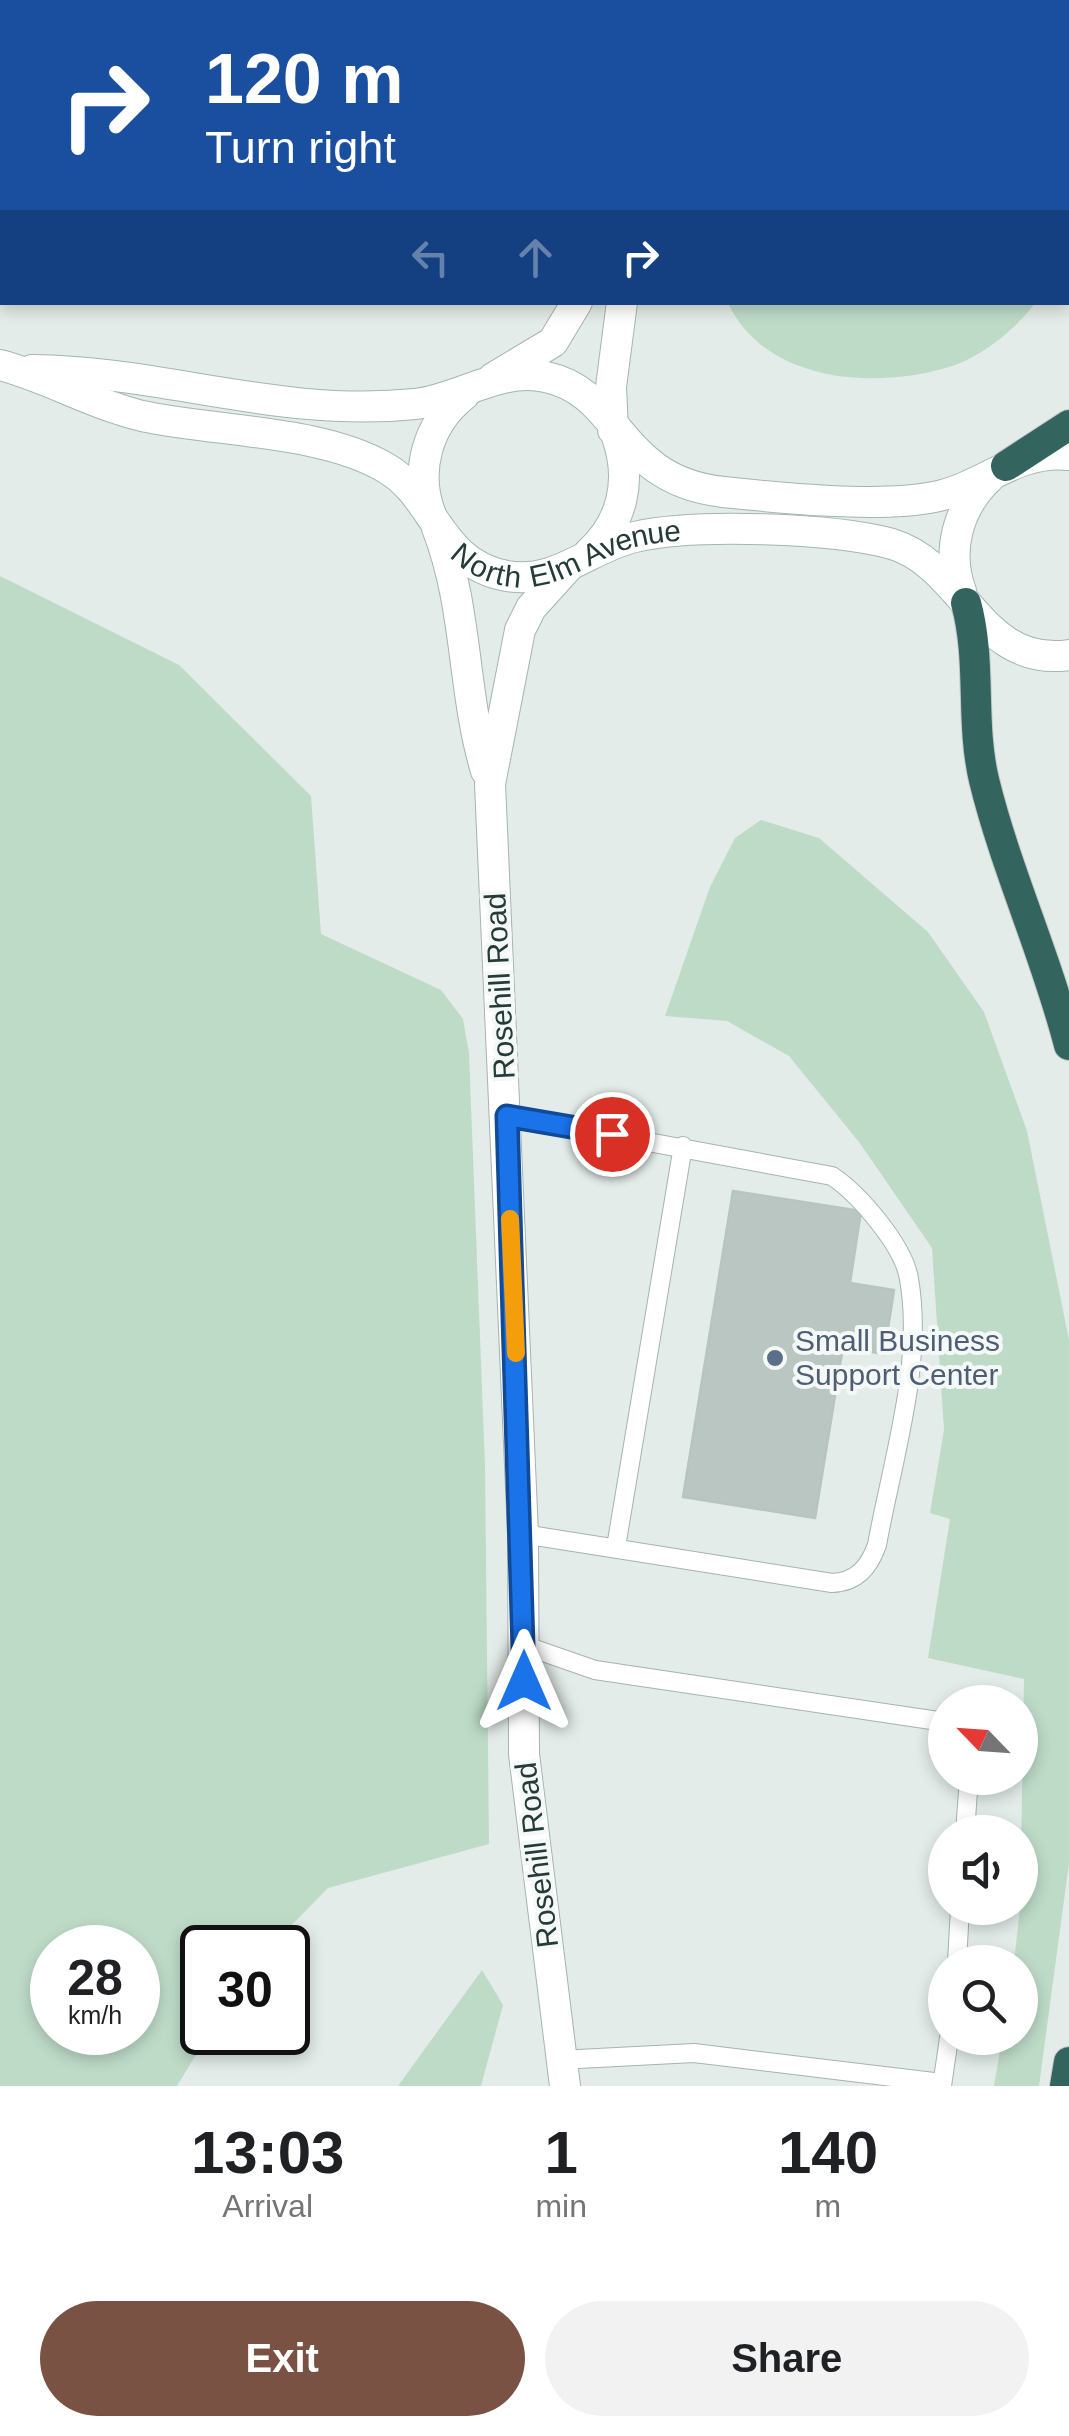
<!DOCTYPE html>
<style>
:root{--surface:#fff;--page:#f2f2f2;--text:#202124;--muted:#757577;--accent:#795243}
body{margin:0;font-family:Arial,sans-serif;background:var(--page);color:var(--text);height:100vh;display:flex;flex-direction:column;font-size:38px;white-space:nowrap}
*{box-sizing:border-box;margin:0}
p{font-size:32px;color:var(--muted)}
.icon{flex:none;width:55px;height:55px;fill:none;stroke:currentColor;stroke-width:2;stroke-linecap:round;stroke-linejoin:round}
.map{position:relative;height:2086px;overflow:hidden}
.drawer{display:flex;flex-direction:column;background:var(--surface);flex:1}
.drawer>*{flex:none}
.top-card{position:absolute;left:0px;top:0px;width:1070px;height:305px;box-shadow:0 5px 15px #0003;background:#1a4fa0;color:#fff;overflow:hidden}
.needle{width:65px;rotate:295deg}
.controls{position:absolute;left:928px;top:1685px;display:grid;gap:20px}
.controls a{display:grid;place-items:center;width:110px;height:110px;border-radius:50%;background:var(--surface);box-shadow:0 5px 15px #0003;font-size:50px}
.speed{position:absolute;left:30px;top:1925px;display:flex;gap:20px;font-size:50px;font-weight:700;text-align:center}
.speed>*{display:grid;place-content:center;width:130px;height:130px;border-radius:50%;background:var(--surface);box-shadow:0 5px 15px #0003;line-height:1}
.speed small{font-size:25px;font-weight:400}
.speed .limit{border:5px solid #111;border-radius:15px;background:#fff;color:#111}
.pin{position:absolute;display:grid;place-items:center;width:85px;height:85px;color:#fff;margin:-42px;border:5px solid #fff;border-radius:50%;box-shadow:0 2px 10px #0007}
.me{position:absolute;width:110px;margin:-55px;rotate:0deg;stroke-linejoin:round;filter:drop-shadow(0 0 8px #0008)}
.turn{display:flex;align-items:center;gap:35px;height:210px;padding:0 40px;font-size:45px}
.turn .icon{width:130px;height:130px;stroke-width:2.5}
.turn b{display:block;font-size:70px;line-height:85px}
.lanes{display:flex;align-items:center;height:95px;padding:0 40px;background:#0003;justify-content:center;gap:50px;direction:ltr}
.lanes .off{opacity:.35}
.eta{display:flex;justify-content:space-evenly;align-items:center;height:170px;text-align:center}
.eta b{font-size:60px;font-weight:600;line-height:70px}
.cta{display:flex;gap:20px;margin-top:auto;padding:20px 40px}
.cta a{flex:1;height:115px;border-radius:60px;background:var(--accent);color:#fff;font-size:40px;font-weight:600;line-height:115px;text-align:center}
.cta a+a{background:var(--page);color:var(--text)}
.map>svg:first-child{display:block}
.green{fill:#bedbc8;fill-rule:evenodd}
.building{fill:#b9c6c2;stroke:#b6c5c0;stroke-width:2.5}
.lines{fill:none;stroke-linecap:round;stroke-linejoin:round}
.service-casing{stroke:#a6b3b0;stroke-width:20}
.minor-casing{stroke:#a6b3b0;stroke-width:32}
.secondary-casing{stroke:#a3b6b1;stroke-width:32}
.motorway-casing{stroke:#c2c8c7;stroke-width:32}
.service{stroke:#fff;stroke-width:18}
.minor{stroke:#fff;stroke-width:30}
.secondary{stroke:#fff;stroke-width:30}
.motorway{stroke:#33655e;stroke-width:30}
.route-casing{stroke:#114b97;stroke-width:25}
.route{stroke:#1a73e8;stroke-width:18}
.slow{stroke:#f59e0b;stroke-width:18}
.service-dot{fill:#5c6f8a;stroke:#f4f8f6;stroke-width:4}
.labels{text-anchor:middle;stroke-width:8;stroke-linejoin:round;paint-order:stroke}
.street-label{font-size:30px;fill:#253b37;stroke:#f4f8f6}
.service-label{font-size:30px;fill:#4e5e75;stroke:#f4f8f6;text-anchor:start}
</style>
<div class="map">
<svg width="1069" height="2086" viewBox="0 0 1069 2086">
<rect width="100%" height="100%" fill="#e3ece9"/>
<g class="green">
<path d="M0,0h633l-631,2v249z"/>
<path d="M792,0h277l-1,248v-246z"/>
<path d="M728,303h307c-19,26 -53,54 -86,64 -75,23 -184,15 -221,-64z"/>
<path d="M0,576l179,89 132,131 10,138 120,56 22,29 6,34 16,413 4,378 -161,44 -58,59 -68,1v84l7,1 -32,53h-177zM52,1948h86v84h-86z"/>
<path d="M761,820l58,18 109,94 56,80 43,119 42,209v523l-30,223h-45l8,-48h18v-76h-6l6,-54 4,-229 -96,-21 22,-139 -20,-6 14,-83 -12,-182 -73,-106 -70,-86 -62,-35 -62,-5 45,-129 25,-49z"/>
<path d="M482,1970l21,35 -22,81h-83z"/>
</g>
<path class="building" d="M733,1191l128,20 -11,72 44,7 -10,64 -41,-7 -28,171 -132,-21z"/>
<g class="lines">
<defs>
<g id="service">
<path d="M507,1116l325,60c27,18 72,70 77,103 15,85 -17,182 -32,266 -8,22 -20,37 -45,38l-309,-49"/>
<path d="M616,1547l67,-401"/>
<path d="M523,1645l72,25 350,52"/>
<path d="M965,1832l4,-54"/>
<path d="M957,1962l3,-54"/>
<path d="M559,2060l135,-7 248,30"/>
<path d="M942,2086l7,-48"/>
</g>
<g id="minor">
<path d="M704,2l1,-2"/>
<path d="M493,378l60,-36 24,-40"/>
<path d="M613,430l-2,-43 11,-85"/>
<path d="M437,528c31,79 25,163 49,243"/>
<path d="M565,2086l-41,-332 -1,-220 -33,-750 30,-154 11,-22 37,-41"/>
</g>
<g id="secondary">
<path id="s1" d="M0,365c49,13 92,39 142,51 74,16 180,14 244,52 50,29 52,96 121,108 49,9 83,-29 128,-39 59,-14 199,-9 257,7 73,22 88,124 177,111"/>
<path d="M32,370c130,1 248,48 383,34 45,-5 84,-37 131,-27 76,16 70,103 177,115 58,6 156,16 211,5 48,-9 83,-48 135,-42"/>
<path d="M431,515c-17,-43 -4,-91 33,-120"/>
<path d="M589,553c34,-31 43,-73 28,-116"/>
<path d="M961,591c-15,-40 -3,-84 28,-113"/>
</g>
<g id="motorway">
<path d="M1006,466l63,-41"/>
<path d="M966,603c16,58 4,118 18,177 22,90 62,175 85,265"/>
<path d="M1065,2086l4,-24"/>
</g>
</defs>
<use href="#service" class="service-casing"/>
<use href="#minor" class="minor-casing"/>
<use href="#secondary" class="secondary-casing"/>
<use href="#motorway" class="motorway-casing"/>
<use href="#service" class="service"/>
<use href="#minor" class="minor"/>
<use href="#secondary" class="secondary"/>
<use href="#motorway" class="motorway"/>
</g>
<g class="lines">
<defs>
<path id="route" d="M524,1681l-17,-565 105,18"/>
</defs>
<use href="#route" class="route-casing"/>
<use href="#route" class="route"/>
<path class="slow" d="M510,1219l6,134"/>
</g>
<circle class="service-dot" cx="775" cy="1358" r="10"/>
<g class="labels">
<g class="street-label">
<text dy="10" stroke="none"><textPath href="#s1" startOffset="630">North Elm Avenue</textPath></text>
<text transform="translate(500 986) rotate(-93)" y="10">Rosehill Road</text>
<text transform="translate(537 1855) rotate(-97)" y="10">Rosehill Road</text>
</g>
<g class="service-label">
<text x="795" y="1351">Small Business<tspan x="795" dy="34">Support Center</tspan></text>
</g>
</g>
</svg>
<div class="controls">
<a><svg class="needle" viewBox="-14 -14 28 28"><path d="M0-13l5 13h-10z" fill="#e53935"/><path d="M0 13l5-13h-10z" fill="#757577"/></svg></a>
<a><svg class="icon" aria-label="sound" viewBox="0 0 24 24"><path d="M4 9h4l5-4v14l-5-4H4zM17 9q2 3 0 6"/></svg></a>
<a><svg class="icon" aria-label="search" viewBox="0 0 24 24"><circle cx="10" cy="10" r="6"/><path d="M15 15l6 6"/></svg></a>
</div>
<div class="speed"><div>28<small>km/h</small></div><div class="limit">30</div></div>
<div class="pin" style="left:612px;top:1134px;background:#d93025"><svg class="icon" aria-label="arrive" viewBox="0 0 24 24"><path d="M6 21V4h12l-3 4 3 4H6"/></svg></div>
<svg class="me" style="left:524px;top:1681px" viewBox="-20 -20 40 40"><path d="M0-17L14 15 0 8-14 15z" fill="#1a73e8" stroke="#fff" stroke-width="4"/></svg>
<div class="top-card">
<div class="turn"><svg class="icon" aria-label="right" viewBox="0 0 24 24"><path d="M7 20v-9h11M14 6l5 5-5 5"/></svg><div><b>120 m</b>Turn right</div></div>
<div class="lanes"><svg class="icon off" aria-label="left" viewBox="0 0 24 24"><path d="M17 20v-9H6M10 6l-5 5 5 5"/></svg><svg class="icon off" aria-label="ahead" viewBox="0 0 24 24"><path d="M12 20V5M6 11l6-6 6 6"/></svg><svg class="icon" aria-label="right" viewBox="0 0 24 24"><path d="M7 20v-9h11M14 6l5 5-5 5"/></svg></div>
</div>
</div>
<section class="drawer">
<div class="eta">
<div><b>13:03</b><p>Arrival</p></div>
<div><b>1</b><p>min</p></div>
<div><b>140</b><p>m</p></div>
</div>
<div class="cta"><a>Exit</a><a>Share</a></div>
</section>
